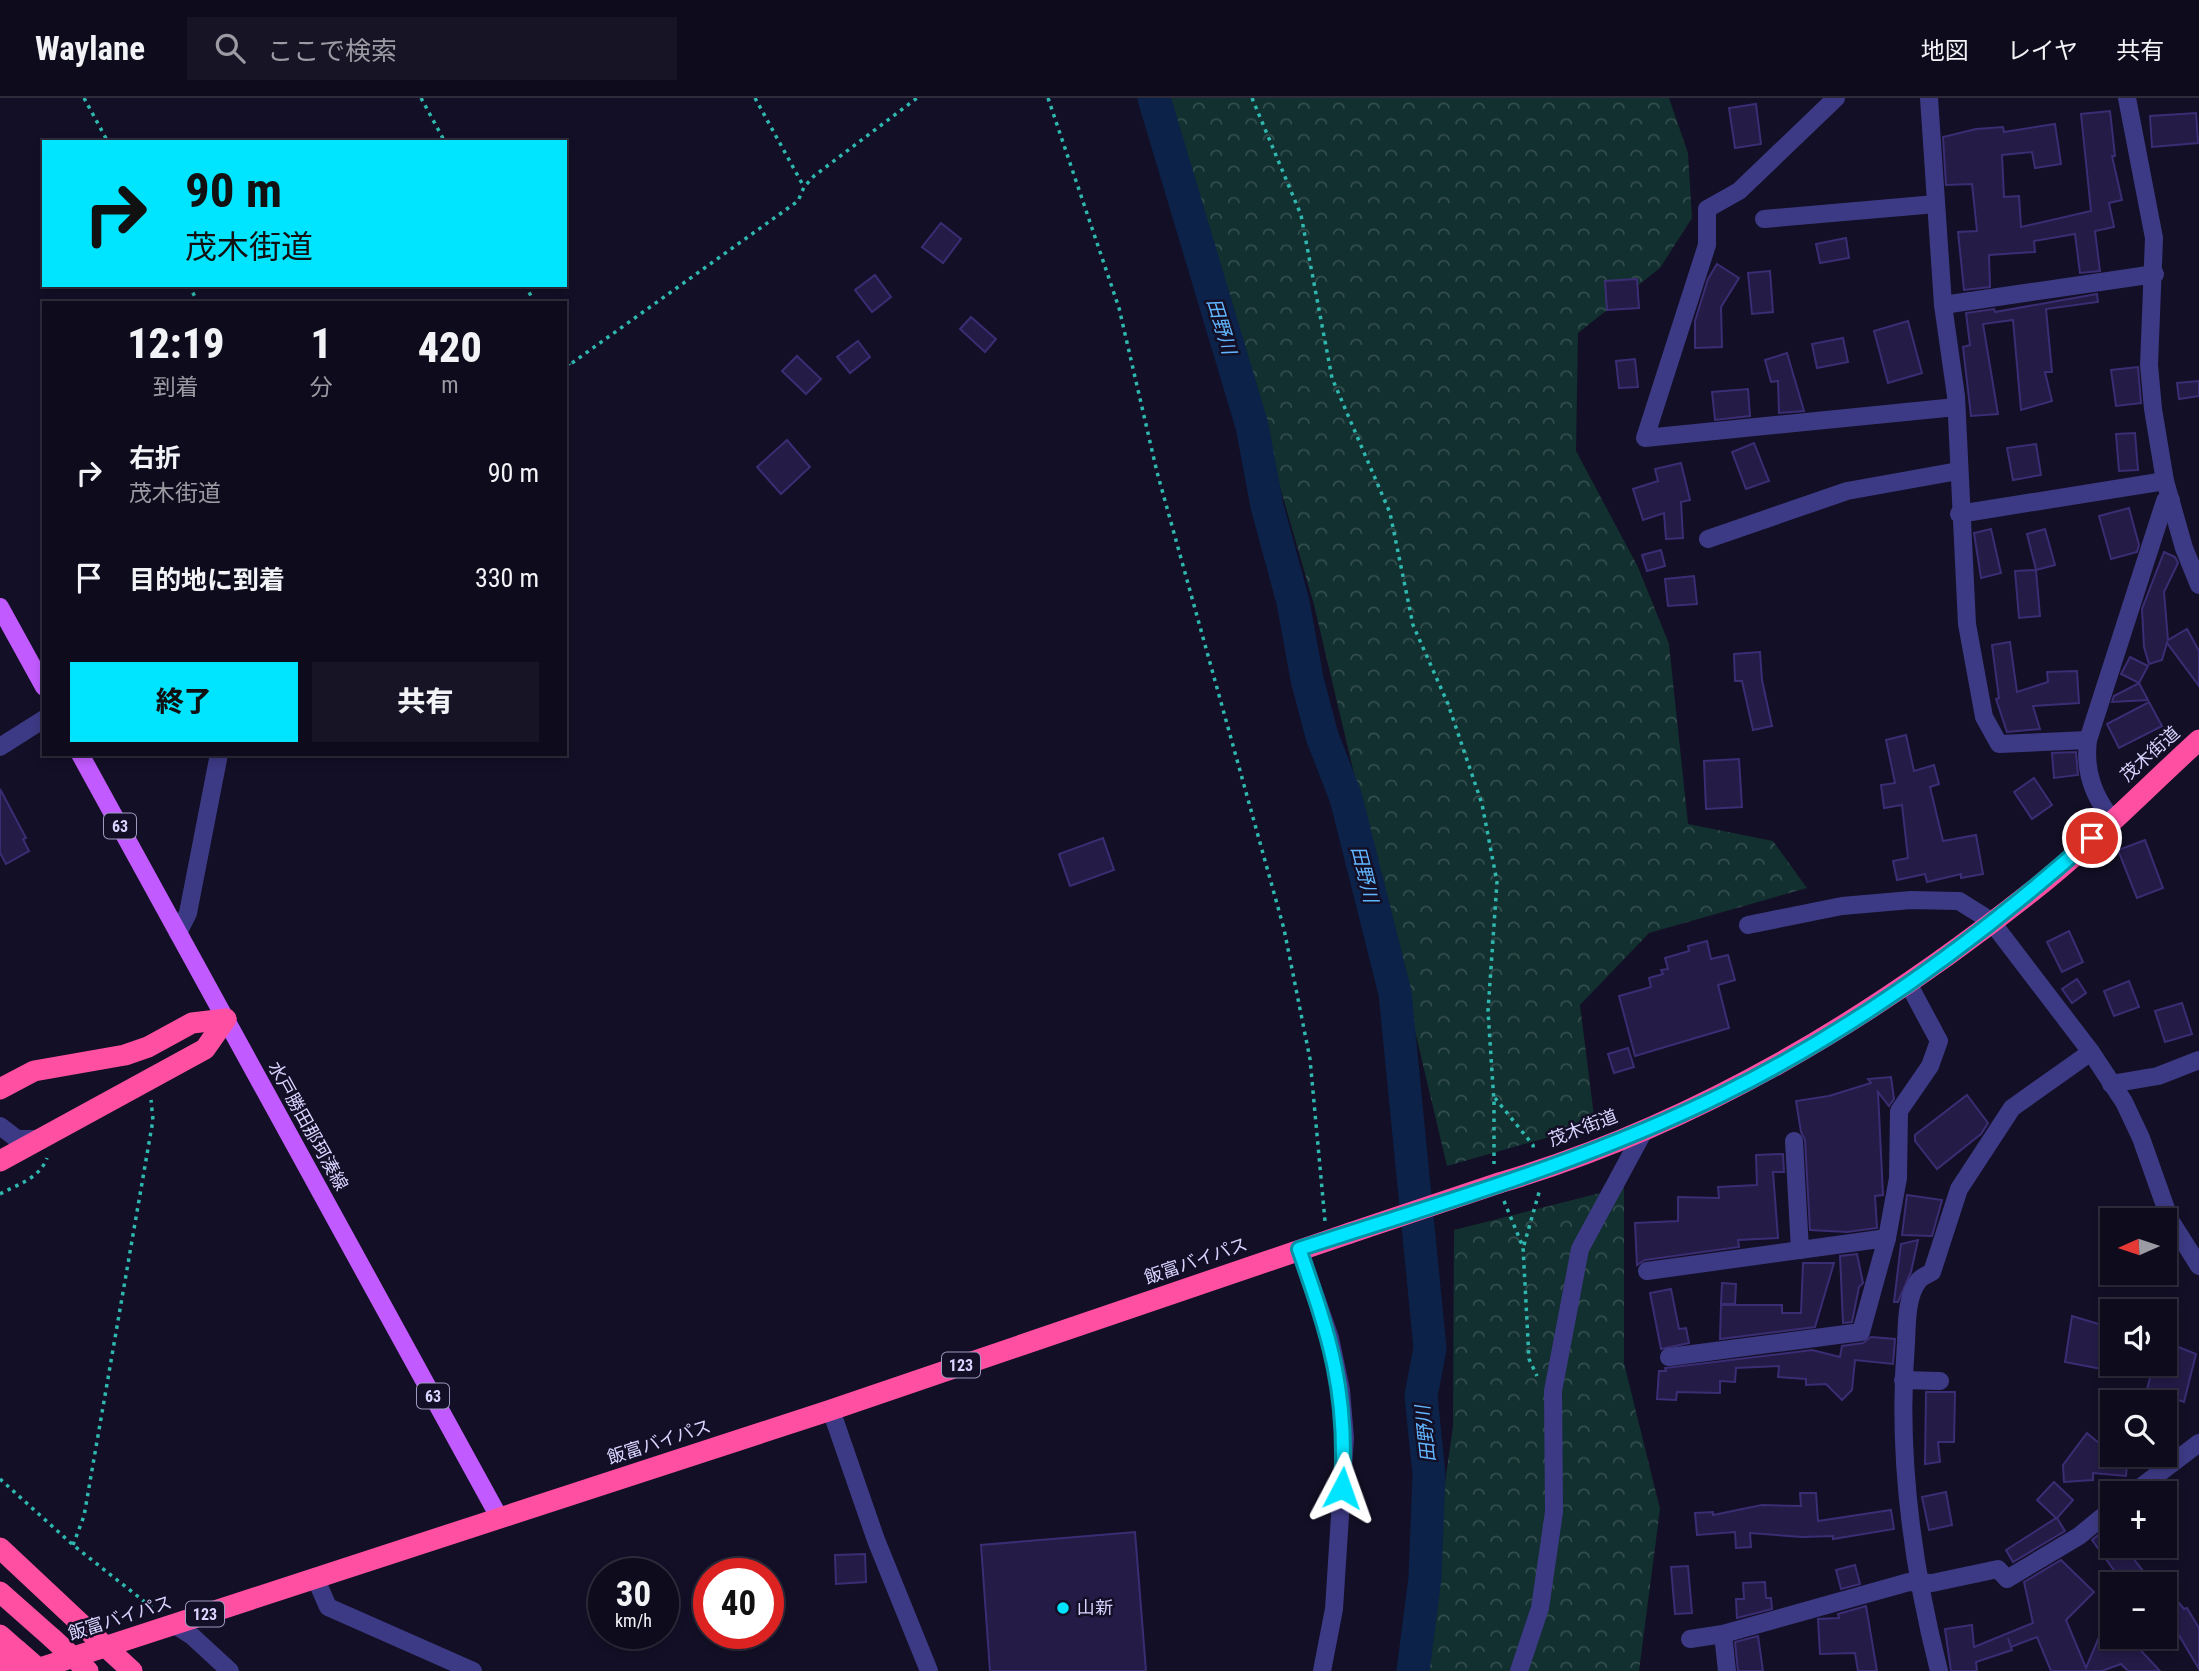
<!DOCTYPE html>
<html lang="ja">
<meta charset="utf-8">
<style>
:root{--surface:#0e0b1c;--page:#171425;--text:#f1f3f6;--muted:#9b9ba3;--line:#2e2b3b;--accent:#00e5ff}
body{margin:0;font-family:"Roboto Condensed","Noto Sans JP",sans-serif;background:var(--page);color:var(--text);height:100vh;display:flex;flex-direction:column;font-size:26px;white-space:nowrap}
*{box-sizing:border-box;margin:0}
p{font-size:23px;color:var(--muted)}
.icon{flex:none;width:38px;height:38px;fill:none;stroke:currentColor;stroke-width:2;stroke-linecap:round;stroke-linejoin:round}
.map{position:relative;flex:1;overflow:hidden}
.side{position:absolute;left:42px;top:203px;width:525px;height:455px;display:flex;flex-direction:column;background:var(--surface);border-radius:0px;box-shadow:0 4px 10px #0003,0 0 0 2px var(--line)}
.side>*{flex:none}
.guide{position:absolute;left:42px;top:42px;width:525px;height:147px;border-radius:0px;box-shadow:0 4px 10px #0003,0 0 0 2px var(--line);background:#00e5ff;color:#111;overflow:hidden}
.needle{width:46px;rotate:267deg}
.tools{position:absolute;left:2100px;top:1110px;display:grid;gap:14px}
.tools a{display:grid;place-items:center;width:77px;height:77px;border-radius:0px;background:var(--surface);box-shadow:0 4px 10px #0003,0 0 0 2px var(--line);font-size:35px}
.speed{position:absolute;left:588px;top:1460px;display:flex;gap:14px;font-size:35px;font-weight:700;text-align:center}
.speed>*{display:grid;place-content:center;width:91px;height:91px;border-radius:50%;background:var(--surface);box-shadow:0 4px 10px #0003,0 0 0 2px var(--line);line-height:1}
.speed small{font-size:18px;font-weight:400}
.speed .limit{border:10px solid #d22;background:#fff;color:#111}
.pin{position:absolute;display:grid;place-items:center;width:60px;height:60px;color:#fff;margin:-30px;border:4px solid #fff;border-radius:50%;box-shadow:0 2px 7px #0007}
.me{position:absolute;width:77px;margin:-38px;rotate:4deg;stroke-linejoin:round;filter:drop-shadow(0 0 5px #0008)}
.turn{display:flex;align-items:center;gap:24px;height:147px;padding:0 28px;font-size:32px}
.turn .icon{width:91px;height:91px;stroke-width:2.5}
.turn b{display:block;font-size:49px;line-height:60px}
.eta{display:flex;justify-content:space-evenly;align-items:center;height:119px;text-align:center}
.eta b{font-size:42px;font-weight:800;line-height:49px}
.button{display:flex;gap:14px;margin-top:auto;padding:14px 28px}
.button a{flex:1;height:80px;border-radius:0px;background:var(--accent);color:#111;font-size:28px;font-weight:800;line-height:80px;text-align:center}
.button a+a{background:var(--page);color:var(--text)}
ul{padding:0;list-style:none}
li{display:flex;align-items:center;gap:21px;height:105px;padding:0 28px}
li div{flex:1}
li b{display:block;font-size:26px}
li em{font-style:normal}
header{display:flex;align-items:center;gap:42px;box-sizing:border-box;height:98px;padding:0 35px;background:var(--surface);border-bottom:2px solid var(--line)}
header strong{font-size:33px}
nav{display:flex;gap:38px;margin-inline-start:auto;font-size:24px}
.search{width:490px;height:63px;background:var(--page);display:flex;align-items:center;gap:18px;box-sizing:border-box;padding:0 24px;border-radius:0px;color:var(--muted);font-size:26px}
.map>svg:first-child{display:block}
.forest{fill:url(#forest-crowns)}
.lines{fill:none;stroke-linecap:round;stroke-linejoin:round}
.river{stroke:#0c2248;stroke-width:33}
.building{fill:#241b47;stroke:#3b2d73;stroke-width:2}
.path{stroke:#2fb8b0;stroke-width:3.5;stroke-dasharray:3.5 5;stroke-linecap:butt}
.minor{stroke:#3d3a85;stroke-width:18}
.major{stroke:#c25bff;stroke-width:18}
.highway{stroke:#ff4fa3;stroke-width:21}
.highway-bridge{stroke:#ff4fa3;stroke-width:21}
.route-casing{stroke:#0095a6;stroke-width:18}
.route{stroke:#00e5ff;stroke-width:12}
.poi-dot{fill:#00e5ff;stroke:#130f26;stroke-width:2.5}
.labels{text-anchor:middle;stroke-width:5;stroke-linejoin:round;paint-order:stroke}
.shield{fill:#130f26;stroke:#9e99be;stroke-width:2}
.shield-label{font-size:16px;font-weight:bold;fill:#d9d4ff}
.street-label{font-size:18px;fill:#d9d4ff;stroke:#130f26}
.poi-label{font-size:18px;fill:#d9d4ff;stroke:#130f26;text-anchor:start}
.water-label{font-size:19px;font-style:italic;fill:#62b6ff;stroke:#130f26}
</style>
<header>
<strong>Waylane</strong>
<div class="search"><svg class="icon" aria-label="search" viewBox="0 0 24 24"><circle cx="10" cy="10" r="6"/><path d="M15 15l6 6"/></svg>ここで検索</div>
<nav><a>地図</a><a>レイヤ</a><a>共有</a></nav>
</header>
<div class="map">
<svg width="2199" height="1573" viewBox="0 0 2199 1573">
<defs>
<pattern id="forest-crowns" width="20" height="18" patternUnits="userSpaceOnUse" patternTransform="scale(1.75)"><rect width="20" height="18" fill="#12302f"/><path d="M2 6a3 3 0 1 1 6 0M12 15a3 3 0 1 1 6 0" fill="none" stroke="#344d4e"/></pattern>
</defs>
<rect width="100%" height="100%" fill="#130f26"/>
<g class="forest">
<path d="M1168,0h501l19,55 4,65 -32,50 -82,65 -2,118 62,116 31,77 19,180 85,17 34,47 -158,45 -69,72 15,119 -148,42 -133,-561z"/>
<path d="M1624,1089v176l36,146 -21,162h-220l34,-245 1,-196z"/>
</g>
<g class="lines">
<path class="river" d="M1154,0l98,328 15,80 26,96 14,77 15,57 24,62 49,195 35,355 -9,48 8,78 -4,104 -12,93"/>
</g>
<g class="building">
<path d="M1756,6l5,40 -26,4 -6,-40z"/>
<path d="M2110,13l5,45h-3l10,44 -13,3 5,24 -19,4 5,40 -20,2 -5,-39 -41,7 1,11 -46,3 1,32 -26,3 -6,-58 19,-1 -5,-47 -26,1 -3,-48 33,-8 27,-2 1,5 51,-8 6,40 -26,4 -3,-16 -30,3 2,42 15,-1 2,31 70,-16 -10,-97z"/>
<path d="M2196,15l2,30 -46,4 -2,-31z"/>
<path d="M941,125l20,16 -18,24 -21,-16z"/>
<path d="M1846,140l3,20 -29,5 -4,-19z"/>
<path d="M1717,166l22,14 -18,29 1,40 -27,1v-27l13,-42z"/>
<path d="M1770,173l3,41 -21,2 -4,-41z"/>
<path d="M875,177l16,22 -19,15 -17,-22z"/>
<path d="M1637,181l2,29 -32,2 -2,-29z"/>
<path d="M2097,196l1,8 -52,7 6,63h-7l7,29 -31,9 -8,-90 -30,4 15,90 -27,2 -8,-69 7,-2 -4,-32 28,-4 1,3z"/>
<path d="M971,219l25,22 -11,13 -25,-23z"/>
<path d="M1908,223l14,52 -34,10 -14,-52z"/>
<path d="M1843,240l5,24 -31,6 -5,-24z"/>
<path d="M858,243l12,16 -20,16 -13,-16z"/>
<path d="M1787,255l17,58 -25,2 -1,-32 -7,1 -6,-22z"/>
<path d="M797,258l24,23 -15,15 -24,-23z"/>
<path d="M1635,261l3,28 -19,1 -3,-27z"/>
<path d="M2138,269l3,36 -25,3 -5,-36z"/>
<path d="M2199,283v15l-20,3 -2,-16z"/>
<path d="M1748,291l2,27 -35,4 -3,-28z"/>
<path d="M2135,335l3,37 -19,1 -3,-37z"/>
<path d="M787,342l23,27 -29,27 -24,-27z"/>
<path d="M1754,345l15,38 -23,8 -14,-37z"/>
<path d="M2036,346l5,31 -28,5 -6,-32z"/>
<path d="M1681,365l9,37 -9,2 2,36 -17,1 -2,-26 -21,7 -10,-31 25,-8 -3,-12z"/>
<path d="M2129,410l10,37 -2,7 -26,7 -12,-43z"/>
<path d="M1991,431l10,44 -20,5 -7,-45z"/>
<path d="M2045,431l10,36 -19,5 -9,-36z"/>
<path d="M1661,452l4,16 -18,5 -5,-16z"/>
<path d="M2164,454l11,5 3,6 -14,29 4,48 19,-11 12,22v35l-32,-43 -5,17 -13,4 -5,-17 -2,-38z"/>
<path d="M2036,472l4,46 -21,2 -4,-47z"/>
<path d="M1694,478l3,28 -29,2 -3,-27z"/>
<path d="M2010,544l7,50 31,-10 -1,-10 30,-1 2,32 -46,3 7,23 -33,3 -11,-33 3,-1 -7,-53z"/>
<path d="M1760,554l2,28 10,46 -19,4 -11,-49h-7l-1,-27z"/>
<path d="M2130,559l18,9 -9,17 -18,-9z"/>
<path d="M2139,585l9,17 -36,2 2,-6z"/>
<path d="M2149,604l13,24 -43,22 -12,-24z"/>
<path d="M1906,637l8,36 20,-6 5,19 -9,3 13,54 33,-6 7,39 -22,4v-4l-34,8 -2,-8 -28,6 -4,-19 15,-3 -6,-53 -18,3 -3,-23 14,-2 -9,-43z"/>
<path d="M2076,654l2,23 -24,3 -2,-25z"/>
<path d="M1739,661l3,48 -36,2 -2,-48z"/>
<path d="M2034,680l18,27 -20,14 -18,-27z"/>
<path d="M0,691l26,49 -3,1 6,12 -23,13 -6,-11z"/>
<path d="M1103,740l11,32 -44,16 -11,-32z"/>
<path d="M2145,742l18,48 -26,10 -19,-48z"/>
<path d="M2069,833l14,31 -21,10 -15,-30z"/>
<path d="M1707,843l4,18 17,-4 7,25 -17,5 11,43 -94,28 -16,-60 32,-9 -2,-9 14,-4 -2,-4 7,-1 -3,-11 24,-7 -1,-5z"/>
<path d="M2077,881l9,14 -14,10 -10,-14z"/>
<path d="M2129,883l10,26 -25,9 -10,-25z"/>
<path d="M2182,905l10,31 -27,8 -10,-31z"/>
<path d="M1628,950l6,19 -20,6 -6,-19z"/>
<path d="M1891,979l3,22 -5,7 -11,-14 5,103 -8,1 2,32 -30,4 -37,-2 -5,-90 -4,-8 -5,-31 33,-5 42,-13 -3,-4z"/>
<path d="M1967,997l21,28 -7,11 -44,35 -22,-28v-6z"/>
<path d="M1783,1056l1,18h-11l5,66 -40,2 1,7 -94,13 -8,5 -2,-42 43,-2v-24l41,1 -1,-11 39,-2 -1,-30z"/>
<path d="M1907,1097l35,5 -10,36 -30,-1z"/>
<path d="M1918,1142l-7,32 -13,30h-4l7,-58z"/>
<path d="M1857,1156l6,29 -4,4 -7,35 -9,1 -3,-67z"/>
<path d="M1803,1165h31l-19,64 -95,12 1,-34h61v8h19z"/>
<path d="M1722,1185l14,1 -1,20h-14z"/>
<path d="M1671,1191l8,40 7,-1 3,15 -28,6 -11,-56z"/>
<path d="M2072,1218l40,12v43l-47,-9z"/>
<path d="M1871,1239l24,2 -2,25 -38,-4 -3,30 -10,10 -16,-16 -20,1v-6l-28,-2 1,-11 -43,2 -1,14 -15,-1v12l-43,-1 -1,8 -19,-1 2,-28h7l-1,-3 147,-18 28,7 2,-11 21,-3z"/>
<path d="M2171,1246l25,10 -12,48 -37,-13 6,-22 9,2z"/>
<path d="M1926,1294h29l-1,50h-16l2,20 -15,2z"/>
<path d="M2087,1335l25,21h16l-2,22 -33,-3v7l-29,2 -1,-17z"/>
<path d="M2054,1384l19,18 -16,18 8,13 -52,31 -7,-12 50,-32 -19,-18z"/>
<path d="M1946,1394l6,33 -23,5 -7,-33z"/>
<path d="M1800,1395h16l2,28 73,-11 3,19 -61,10v-3l-31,1 -52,-4 1,14 -15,1 -1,-16 -38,3 -2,-22 18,-1v3l49,-10 39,1z"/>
<path d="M2107,1430l5,6v11h11l30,39h-29l-32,-44z"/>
<path d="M1135,1434l11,139h-156l-9,-126z"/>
<path d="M865,1456l1,28 -30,2 -1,-29z"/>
<path d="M2061,1462l33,32 -28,28 20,48 16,-38 32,13 26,28h-32l-7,-7 -19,7h-51l-14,-34 -26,10 -3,-9 4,12 -36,12 1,9h-26l-6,-42 27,-4 2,22 59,-24 -9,-41z"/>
<path d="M1855,1467l5,19 -19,5 -5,-19z"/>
<path d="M1688,1468l4,47 -17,1 -4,-47z"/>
<path d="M1765,1484l1,16h5l1,11 -35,9 -1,-19h8l-1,-16z"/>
<path d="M2165,1488l19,23 3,-1 12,20v41l-34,-57z"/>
<path d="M1866,1508l11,65h-19l-3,-18 -35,1 -2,-35 21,-1 -1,-4z"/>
<path d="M1758,1538l5,35h-25l-3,-29z"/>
</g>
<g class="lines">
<g class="path">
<path d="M84,0l24,44"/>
<path d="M421,0l24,44"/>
<path d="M755,0l49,89"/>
<path d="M1048,0l71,210 38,164 127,457 26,130 15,162"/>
<path d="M1252,0l49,117 31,163 58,135 23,112 35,79 34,100 15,78 -9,129 6,91v62"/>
<path d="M189,187l9,18"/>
<path d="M525,187l10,18"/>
<path d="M565,259l5,8"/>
<path d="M565,270l233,-167 6,-14 10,-11 103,-78"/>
<path d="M1495,1000l38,47 1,7"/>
<path d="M0,1096c18,-10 39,-15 47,-36"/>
<path d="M1504,1103l19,46 6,112 8,17"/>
<path d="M1524,1147l16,-56"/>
<path d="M0,1381l73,66 82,65"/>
<path d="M73,1447l11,-29 69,-396 -2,-20"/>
</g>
<g class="minor">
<path d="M1836,0l-97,93 -32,18v36l-62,193 311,-31"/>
<path d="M1929,0l14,207 13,91 11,228 17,93 15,27 89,-4"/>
<path d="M2127,0l27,140 -5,127 4,44 12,72 19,67 15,37"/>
<path d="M1764,121l172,-15"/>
<path d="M1943,207l212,-31"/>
<path d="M1959,416l206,-33"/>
<path d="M1708,441l139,-48 111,-20"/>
<path d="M0,649l44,-28"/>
<path d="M2112,721c-19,-23 -28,-48 -24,-79l77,-239 6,-1"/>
<path d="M1748,827l94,-19 69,-6 48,1 32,20 100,131 33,50 17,36 29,82 29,46"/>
<path d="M178,835l10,-20 31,-159"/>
<path d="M2111,986l47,-8 41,-16"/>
<path d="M0,1028l17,13h21"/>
<path d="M1794,1043l6,109"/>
<path d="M1299,1151l31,89 11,52 4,48 -11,171 -12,62"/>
<path d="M1647,1173l240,-33"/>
<path d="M1669,1259l192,-25 26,-94 11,-60 1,-67 31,-45 9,-25 -30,-56"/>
<path d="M1903,1282l37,1"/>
<path d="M831,1312l45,130 53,131"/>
<path d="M2133,1395l66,-50"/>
<path d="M315,1479l13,30 145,64"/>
<path d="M173,1526l19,12 38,35"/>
<path d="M1723,1536l4,37"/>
<path d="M1690,1541l33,-5 186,-52 23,1 66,-14 9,10 72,-43 33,-27"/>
<path d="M1519,1573l21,-63 14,-96 -1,-121 27,-142 65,-120"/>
<path d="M1939,1573c-27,-106 -42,-219 -33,-328 1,-19 0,-47 13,-63 3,-3 9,-6 13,-8l27,-83 53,-81 79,-56"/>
</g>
<g class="major">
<path d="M0,509l44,80"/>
<path d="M80,656l419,763"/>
</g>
<g class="highway">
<path d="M0,991l34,-18 91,-16 23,-8 44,-24 34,-4"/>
<path d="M0,1063l205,-112 21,-30"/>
<path d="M1499,1085c197,-58 372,-164 531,-290 60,-47 113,-102 169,-153"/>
<path d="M0,1450l81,76"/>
<path d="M0,1494l52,46"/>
<path d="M0,1537l17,15"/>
<path d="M0,1561l14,12"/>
<path d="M31,1573l800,-261 519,-177"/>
</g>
<g class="highway-bridge">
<path d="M1350,1135l149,-50"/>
<path d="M81,1526l51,47"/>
<path d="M52,1540l36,33"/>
<path d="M17,1552l24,21"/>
</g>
</g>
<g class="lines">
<defs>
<path id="route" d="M1342,1390c6,-96 -12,-150 -43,-239 142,-46 289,-88 424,-155 134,-66 257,-156 369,-256"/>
</defs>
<use href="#route" class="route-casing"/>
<use href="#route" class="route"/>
</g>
<circle class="poi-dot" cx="1063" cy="1510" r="7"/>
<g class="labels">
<g class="shield">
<rect x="104" y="715.5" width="32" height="25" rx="5"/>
<rect x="942" y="1254.5" width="38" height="25" rx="5"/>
<rect x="417" y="1285.5" width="32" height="25" rx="5"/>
<rect x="186" y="1503.5" width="38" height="25" rx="5"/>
</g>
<g class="shield-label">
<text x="120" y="734">63</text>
<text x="961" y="1273">123</text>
<text x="433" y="1304">63</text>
<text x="205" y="1522">123</text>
</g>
<g class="street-label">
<text transform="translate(2150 656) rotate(-42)" y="6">茂木街道</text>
<text transform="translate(308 1028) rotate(61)" y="6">水戸勝田那珂湊線</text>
<text transform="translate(1583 1030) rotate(-21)" y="6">茂木街道</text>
<text transform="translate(1196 1163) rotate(-19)" y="6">飯富バイパス</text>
<text transform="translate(659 1344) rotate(-18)" y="6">飯富バイパス</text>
<text transform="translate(120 1520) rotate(-18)" y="6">飯富バイパス</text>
</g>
<g class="poi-label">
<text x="1077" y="1516">山新</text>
</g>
<g class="water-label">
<text transform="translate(1222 228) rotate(73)" y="7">田野川</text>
<text transform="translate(1365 776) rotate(76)" y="7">田野川</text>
<text transform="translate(1425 1336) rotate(-96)" y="7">田野川</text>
</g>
</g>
</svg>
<div class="tools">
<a><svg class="needle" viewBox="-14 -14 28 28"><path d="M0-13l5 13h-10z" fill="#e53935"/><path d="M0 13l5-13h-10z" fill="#9b9ba3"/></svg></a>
<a><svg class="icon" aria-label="sound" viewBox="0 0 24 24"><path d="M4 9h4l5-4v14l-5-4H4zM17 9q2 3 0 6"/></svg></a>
<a><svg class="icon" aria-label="search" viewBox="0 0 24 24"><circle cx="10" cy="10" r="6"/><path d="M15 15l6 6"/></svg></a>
<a>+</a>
<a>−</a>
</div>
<div class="speed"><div>30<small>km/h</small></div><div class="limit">40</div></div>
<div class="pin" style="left:2092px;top:740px;background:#d93025"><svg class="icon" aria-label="arrive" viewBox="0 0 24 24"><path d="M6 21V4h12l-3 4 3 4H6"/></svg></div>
<svg class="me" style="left:1342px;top:1390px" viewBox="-20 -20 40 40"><path d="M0-17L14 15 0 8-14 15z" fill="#00e5ff" stroke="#fff" stroke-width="4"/></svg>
<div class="guide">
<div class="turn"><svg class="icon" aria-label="right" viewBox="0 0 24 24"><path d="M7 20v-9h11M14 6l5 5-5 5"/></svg><div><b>90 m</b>茂木街道</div></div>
</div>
<section class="side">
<div class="eta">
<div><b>12:19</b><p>到着</p></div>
<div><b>1</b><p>分</p></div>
<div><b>420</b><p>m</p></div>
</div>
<ul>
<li><svg class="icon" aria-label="right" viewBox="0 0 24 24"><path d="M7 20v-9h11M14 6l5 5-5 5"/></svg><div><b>右折</b><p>茂木街道</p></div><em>90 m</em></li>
<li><svg class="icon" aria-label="arrive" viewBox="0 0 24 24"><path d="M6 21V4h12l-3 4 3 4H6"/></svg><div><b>目的地に到着</b></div><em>330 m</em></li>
</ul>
<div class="button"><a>終了</a><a>共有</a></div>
</section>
</div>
